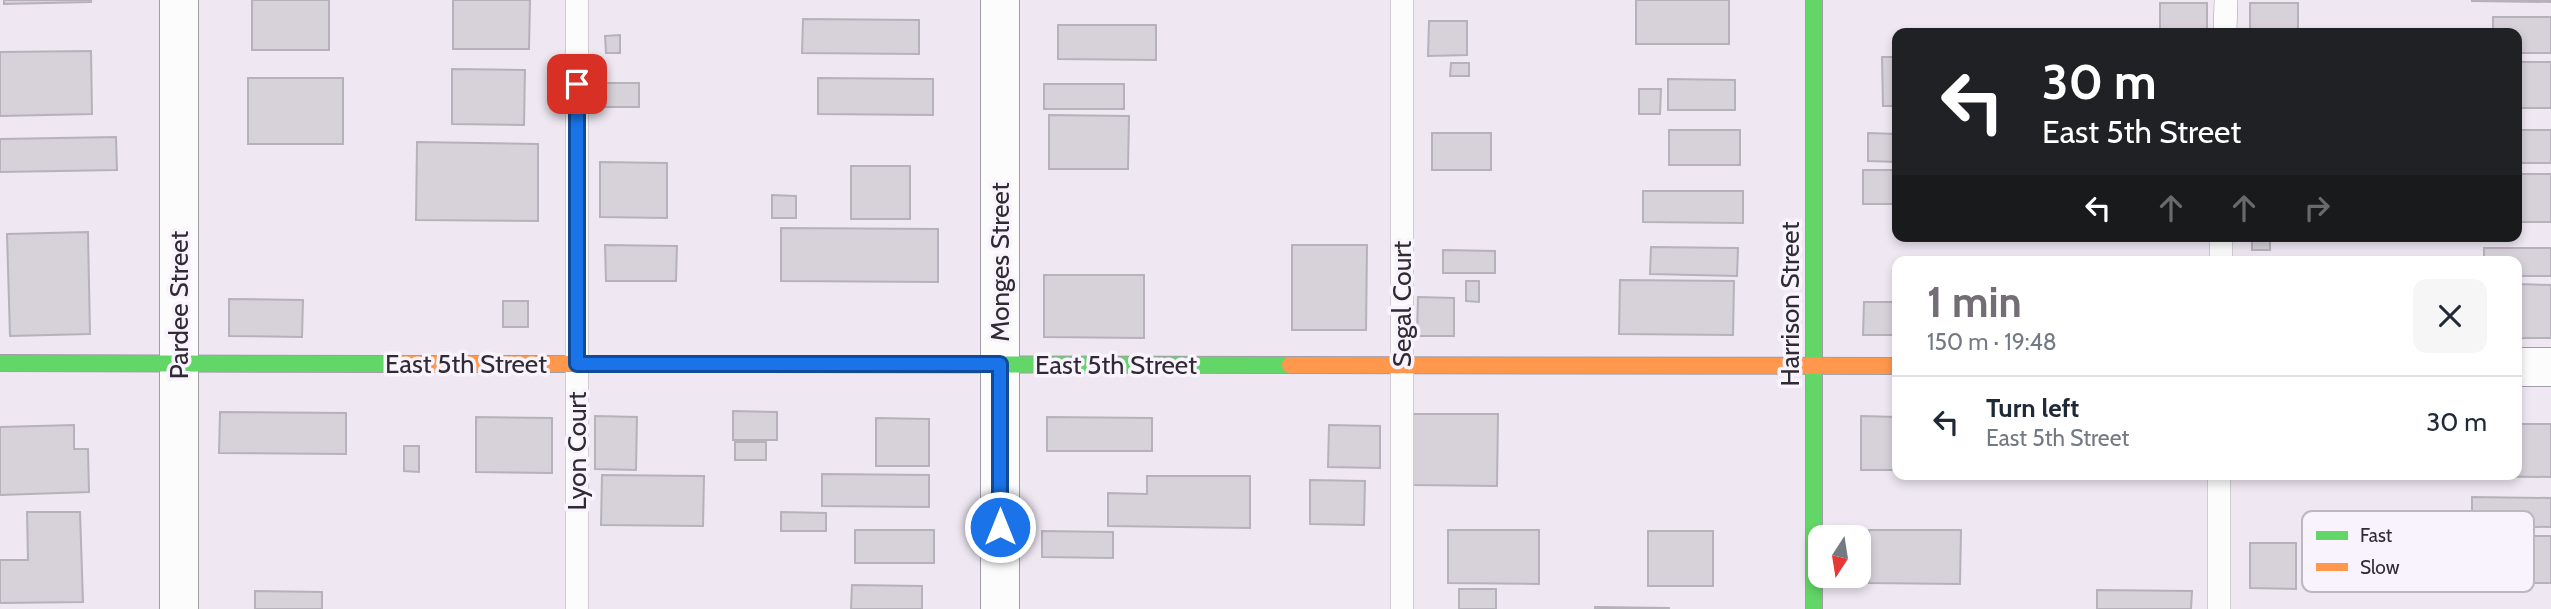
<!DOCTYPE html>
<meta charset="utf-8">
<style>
:root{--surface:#fff;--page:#f6f6f7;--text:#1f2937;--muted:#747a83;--line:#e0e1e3;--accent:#736d76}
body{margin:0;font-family:Cabin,sans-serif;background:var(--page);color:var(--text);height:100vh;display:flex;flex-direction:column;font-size:26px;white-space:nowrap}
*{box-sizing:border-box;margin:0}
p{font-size:23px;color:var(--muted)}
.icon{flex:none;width:38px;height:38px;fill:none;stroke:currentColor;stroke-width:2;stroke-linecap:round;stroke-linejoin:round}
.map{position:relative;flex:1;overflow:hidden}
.side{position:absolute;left:1892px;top:256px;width:630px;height:224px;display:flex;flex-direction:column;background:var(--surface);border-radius:14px;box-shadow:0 4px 10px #0003}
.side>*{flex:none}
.hud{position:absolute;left:1892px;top:28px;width:630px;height:214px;border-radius:14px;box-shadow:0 4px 10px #0003;background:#202124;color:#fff;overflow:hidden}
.needle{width:46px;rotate:192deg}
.buttons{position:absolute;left:1808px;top:525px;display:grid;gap:14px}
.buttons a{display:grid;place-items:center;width:63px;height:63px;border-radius:14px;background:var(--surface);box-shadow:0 4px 10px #0003;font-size:35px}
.pin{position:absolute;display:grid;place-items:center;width:60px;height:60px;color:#fff;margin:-30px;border-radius:14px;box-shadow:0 4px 10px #0006}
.me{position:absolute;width:77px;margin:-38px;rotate:0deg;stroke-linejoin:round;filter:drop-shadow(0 0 5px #0008)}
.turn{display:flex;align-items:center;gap:24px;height:147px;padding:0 35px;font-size:32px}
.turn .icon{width:91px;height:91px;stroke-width:2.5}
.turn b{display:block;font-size:49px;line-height:60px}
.lanes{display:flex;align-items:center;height:66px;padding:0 35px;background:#0003;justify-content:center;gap:35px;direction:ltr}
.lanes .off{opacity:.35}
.round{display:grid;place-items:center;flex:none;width:74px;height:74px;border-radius:14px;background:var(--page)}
.headline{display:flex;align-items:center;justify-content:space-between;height:119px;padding:0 35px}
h1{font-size:42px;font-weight:700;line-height:52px;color:var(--accent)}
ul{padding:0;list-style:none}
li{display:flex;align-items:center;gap:21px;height:91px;padding:0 35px;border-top:2px solid var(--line)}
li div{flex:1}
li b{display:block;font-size:26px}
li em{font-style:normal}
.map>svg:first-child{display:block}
.building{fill:#d7d1da;stroke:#b6b1ba;stroke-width:2}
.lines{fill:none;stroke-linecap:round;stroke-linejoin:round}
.lane-casing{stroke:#a29da5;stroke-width:24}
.street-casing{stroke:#a29da5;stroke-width:40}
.fast-casing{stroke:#a29da5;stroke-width:18}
.slow-casing{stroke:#a29da5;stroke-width:18}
.lane{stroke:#fdfcfd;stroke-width:23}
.street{stroke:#fdfcfd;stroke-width:38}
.fast{stroke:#63d668;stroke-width:16}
.slow{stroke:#ff974d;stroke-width:16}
.route-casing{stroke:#114b97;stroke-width:18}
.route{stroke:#1a73e8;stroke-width:12}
.labels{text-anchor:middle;stroke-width:7;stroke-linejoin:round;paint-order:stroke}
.street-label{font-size:26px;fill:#302b33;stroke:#f8f3fc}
.key{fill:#f8f3fc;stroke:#bcb7c0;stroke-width:2}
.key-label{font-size:19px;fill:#302b33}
</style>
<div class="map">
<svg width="2551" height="609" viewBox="0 0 2551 609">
<rect width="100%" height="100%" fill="#efe8f3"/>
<g class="building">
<path d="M4,0h87v2l-87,2z"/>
<rect x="252" y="0" width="77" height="50"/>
<path d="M453,0h77l-1,49h-76z"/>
<rect x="1636" y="0" width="93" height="44"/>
<path d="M2472,0h79v2l-79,-1z"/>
<rect x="2160" y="3" width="47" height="30"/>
<rect x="2250" y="3" width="48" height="30"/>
<path d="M2493,17h58v36h-35v-20h-23z"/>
<path d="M803,19l116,1v34l-117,-1z"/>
<path d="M1429,21h38v34l-39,1z"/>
<path d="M1058,25h98v35l-98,-1z"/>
<path d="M620,35v18h-14l-1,-17z"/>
<path d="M91,51l1,63 -92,2v-64z"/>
<path d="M1882,57h15v49h-14z"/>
<rect x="2516" y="62" width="35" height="46"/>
<path d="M1451,63h18v13h-19z"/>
<path d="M452,69l73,1 -1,55 -72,-1z"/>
<rect x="248" y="78" width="95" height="66"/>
<path d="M818,78l115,1v36l-115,-1z"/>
<path d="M1668,79l67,1v30h-67z"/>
<rect x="601" y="83" width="38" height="24"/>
<rect x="1044" y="84" width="80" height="25"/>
<path d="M1639,89h22l-1,25h-21z"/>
<path d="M1049,115l80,1 -1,53h-79z"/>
<rect x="1669" y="130" width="71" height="35"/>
<rect x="2516" y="130" width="35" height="33"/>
<rect x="1432" y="133" width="59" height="37"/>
<path d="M1868,133l29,1v28l-29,-1z"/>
<path d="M116,137l1,33 -117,2v-33z"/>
<path d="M417,142l121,2v77l-122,-1z"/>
<path d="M600,162l67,1v55l-67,-1z"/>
<rect x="851" y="166" width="59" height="53"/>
<rect x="1863" y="170" width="34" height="34"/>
<rect x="2516" y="174" width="35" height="48"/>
<path d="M1643,191h100v32l-100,-1z"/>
<path d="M772,195l24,1v22h-24z"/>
<path d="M781,228l157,1v53l-157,-1z"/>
<path d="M88,232l2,102 -80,2 -3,-102z"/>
<rect x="2252" y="236" width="18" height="14"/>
<path d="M605,245l72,1 -1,35h-70z"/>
<path d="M1292,245h75l-1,85h-74z"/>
<path d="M1651,247l87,1 -1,28 -87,-2z"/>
<path d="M2484,248h67v28h-35v-15h-32z"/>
<path d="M1443,250l52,1v22h-52z"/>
<path d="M1044,275h100v63l-100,-1z"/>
<path d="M1620,280l114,1 -1,54 -114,-1z"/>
<path d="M1466,281h13v21l-13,-1z"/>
<path d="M2516,284l35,1v53h-35z"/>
<path d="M1418,297l36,1v38h-37z"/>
<path d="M229,299l74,1 -1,37 -73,-1z"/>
<rect x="503" y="301" width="25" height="26"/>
<path d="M1864,302h33v33h-34z"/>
<path d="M733,411l44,1v28h-44z"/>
<path d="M220,412l126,1v41l-127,-1z"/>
<path d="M1412,414h86l-1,72 -85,-1z"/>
<path d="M595,416l42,1 -1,53 -41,-1z"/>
<path d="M1861,416l36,1v53h-36z"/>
<path d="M476,417l76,1v55l-76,-1z"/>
<path d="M1047,417l105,1v33h-105z"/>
<path d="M876,418l53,1v47h-53z"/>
<path d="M2516,424h35v53l-85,-1 50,-2z"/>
<path d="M74,425v24h14l1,43 -89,3v-68z"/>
<path d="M1329,425l51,1v42l-52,-1z"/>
<rect x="735" y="442" width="31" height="18"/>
<path d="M404,446h15v26l-15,-1z"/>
<path d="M822,474l107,1v32l-107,-1z"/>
<path d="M602,475l102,1 -1,50 -102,-1z"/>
<path d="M1147,476h103v52l-142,-2v-33l39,1z"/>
<path d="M1310,480l55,1 -1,44 -54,-1z"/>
<path d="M2472,497l79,1v29l-79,-1z"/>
<path d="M27,512h53l3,90 -83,1v-43h28z"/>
<path d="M781,512l45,1v18h-45z"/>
<rect x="855" y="530" width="79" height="33"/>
<path d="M1448,530h91v54l-91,-1z"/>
<path d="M1869,530h92l-1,54 -91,-1z"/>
<path d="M1042,531l71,1v26l-71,-1z"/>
<rect x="1648" y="531" width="65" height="55"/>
<path d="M2492,536h59v47h-60z"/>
<path d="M2250,543h46v46l-46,-1z"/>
<path d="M852,585l70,1v23h-71z"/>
<rect x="1459" y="589" width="37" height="20"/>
<path d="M2097,590l95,1 -1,18h-94z"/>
<path d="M255,591l67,1v17h-67z"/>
<path d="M1595,607l74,1v1h-74z"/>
</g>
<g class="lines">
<defs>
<g id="lane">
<path d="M2225,33l1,-33"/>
<path d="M2221,261v-25"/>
<path d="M577,609v-609"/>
<path d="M1402,609v-609"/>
<path d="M2219,609v-135"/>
</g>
<g id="street">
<path d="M2516,367h35"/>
<path d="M179,609v-609"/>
<path d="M1000,609v-609"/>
</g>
<g id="fast">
<path d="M1814,0v609"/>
<path d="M0,363l394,1"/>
<path d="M752,364l538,1"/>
</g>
<g id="slow">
<path d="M394,364h358"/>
<path d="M1290,365l607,1"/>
</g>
</defs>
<use href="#lane" class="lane-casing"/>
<use href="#street" class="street-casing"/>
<use href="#fast" class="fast-casing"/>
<use href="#slow" class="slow-casing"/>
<use href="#lane" class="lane"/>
<use href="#street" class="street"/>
<use href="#fast" class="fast"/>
<use href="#slow" class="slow"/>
</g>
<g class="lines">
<defs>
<path id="route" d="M577,84v280h423v163"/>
</defs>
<use href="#route" class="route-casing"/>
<use href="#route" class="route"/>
</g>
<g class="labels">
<g class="street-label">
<text transform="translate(1000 262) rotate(-90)" y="9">Monges Street</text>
<text transform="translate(1402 304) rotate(-90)" y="9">Segal Court</text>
<text transform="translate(1790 304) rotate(-90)" y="9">Harrison Street</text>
<text transform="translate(179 305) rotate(-90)" y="9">Pardee Street</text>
<text x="466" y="373">East 5th Street</text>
<text x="1116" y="374">East 5th Street</text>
<text transform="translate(577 451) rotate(-90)" y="9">Lyon Court</text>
</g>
</g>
<rect x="2302" y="511" width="232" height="81" rx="10" class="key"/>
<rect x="2316" y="531" width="32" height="9" fill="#63d668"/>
<rect x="2316" y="563" width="32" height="8" fill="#ff974d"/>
<g class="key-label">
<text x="2360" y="542">Fast</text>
<text x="2360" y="574">Slow</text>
</g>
</svg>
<div class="buttons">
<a><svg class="needle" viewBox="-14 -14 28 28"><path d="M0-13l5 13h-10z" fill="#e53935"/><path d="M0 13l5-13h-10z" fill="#747a83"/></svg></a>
</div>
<div class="pin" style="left:577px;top:84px;background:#d93025"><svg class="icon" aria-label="arrive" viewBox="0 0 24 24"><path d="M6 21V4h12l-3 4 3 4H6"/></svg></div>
<svg class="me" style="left:1000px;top:527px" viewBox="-20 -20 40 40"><circle r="17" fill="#1a73e8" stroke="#fff" stroke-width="3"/><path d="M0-11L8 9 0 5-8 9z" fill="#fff"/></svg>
<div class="hud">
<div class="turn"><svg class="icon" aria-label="left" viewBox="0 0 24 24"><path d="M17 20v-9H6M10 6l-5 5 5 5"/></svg><div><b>30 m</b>East 5th Street</div></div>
<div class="lanes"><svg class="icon" aria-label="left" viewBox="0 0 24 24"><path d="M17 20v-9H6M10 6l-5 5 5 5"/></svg><svg class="icon off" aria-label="ahead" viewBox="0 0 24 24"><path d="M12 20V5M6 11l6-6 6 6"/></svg><svg class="icon off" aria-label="ahead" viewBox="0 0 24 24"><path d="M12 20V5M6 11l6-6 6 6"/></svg><svg class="icon off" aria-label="right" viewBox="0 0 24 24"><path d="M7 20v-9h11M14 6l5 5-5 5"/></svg></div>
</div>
<section class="side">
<div class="headline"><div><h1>1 min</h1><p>150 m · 19:48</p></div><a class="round"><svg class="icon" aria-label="close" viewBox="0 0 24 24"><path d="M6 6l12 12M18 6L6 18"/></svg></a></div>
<ul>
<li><svg class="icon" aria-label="left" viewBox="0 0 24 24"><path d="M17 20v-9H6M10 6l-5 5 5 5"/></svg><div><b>Turn left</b><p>East 5th Street</p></div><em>30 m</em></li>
</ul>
</section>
</div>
